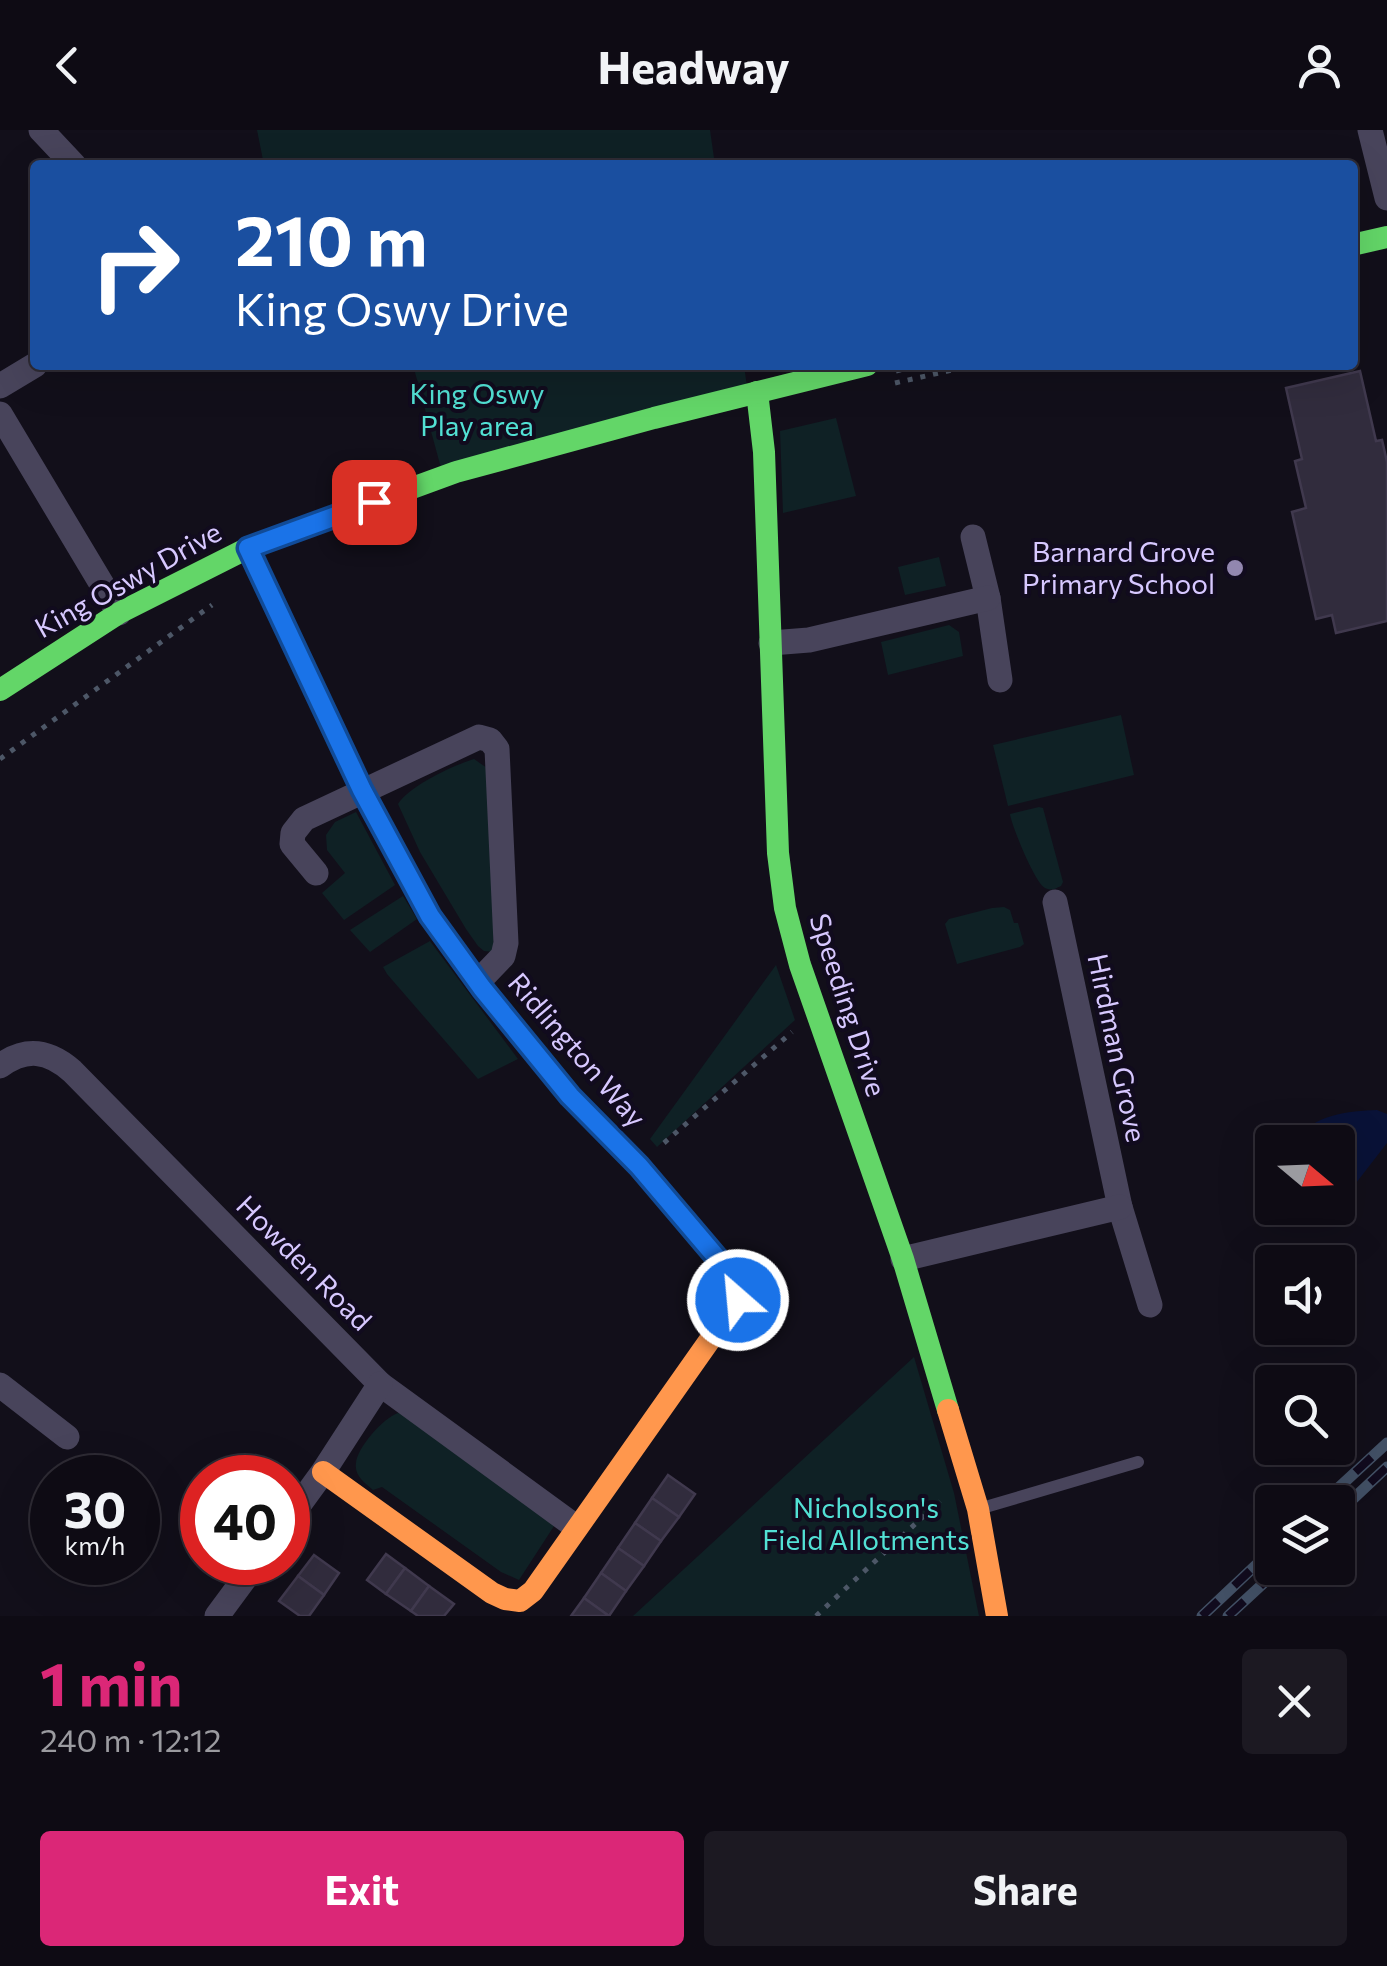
<!DOCTYPE html>
<meta charset="utf-8">
<style>
:root{--surface:#0e0b14;--page:#1c1922;--text:#f1f3f6;--muted:#9b9ba0;--line:#2e2b34;--accent:#db2777}
body{margin:0;font-family:Commissioner,sans-serif;background:var(--page);color:var(--text);height:100vh;display:flex;flex-direction:column;font-size:38px;white-space:nowrap}
*{box-sizing:border-box;margin:0}
p{font-size:32px;color:var(--muted)}
.icon{flex:none;width:55px;height:55px;fill:none;stroke:currentColor;stroke-width:2;stroke-linecap:round;stroke-linejoin:round}
.map{position:relative;height:1486px;overflow:hidden}
.drawer{display:flex;flex-direction:column;background:var(--surface);flex:1}
.drawer>*{flex:none}
.top-card{position:absolute;left:30px;top:30px;width:1328px;height:210px;border-radius:10px;box-shadow:0 10px 40px #0002,0 0 0 2px var(--line);background:#1a4fa0;color:#fff;overflow:hidden}
.needle{width:65px;rotate:109deg}
.controls{position:absolute;left:1255px;top:995px;display:grid;gap:20px}
.controls a{display:grid;place-items:center;width:100px;height:100px;border-radius:10px;background:var(--surface);box-shadow:0 10px 40px #0002,0 0 0 2px var(--line);font-size:50px}
.speed{position:absolute;left:30px;top:1325px;display:flex;gap:20px;font-size:50px;font-weight:700;text-align:center}
.speed>*{display:grid;place-content:center;width:130px;height:130px;border-radius:50%;background:var(--surface);box-shadow:0 10px 40px #0002,0 0 0 2px var(--line);line-height:1}
.speed small{font-size:25px;font-weight:400}
.speed .limit{border:15px solid #d22;background:#fff;color:#111}
.pin{position:absolute;display:grid;place-items:center;width:85px;height:85px;color:#fff;margin:-42px;border-radius:20px;box-shadow:0 5px 15px #0006}
.me{position:absolute;width:110px;margin:-55px;rotate:333deg;stroke-linejoin:round;filter:drop-shadow(0 0 8px #0008)}
.turn{display:flex;align-items:center;gap:35px;height:210px;padding:0 40px;font-size:45px}
.turn .icon{width:130px;height:130px;stroke-width:2.5}
.turn b{display:block;font-size:70px;line-height:85px}
.round{display:grid;place-items:center;flex:none;width:105px;height:105px;border-radius:10px;background:var(--page)}
.head{display:flex;align-items:center;justify-content:space-between;height:170px;padding:0 40px}
h1{font-size:60px;font-weight:700;line-height:75px;color:var(--accent)}
.cta{display:flex;gap:20px;margin-top:auto;padding:20px 40px}
.cta a{flex:1;height:115px;border-radius:10px;background:var(--accent);color:#fff;font-size:40px;font-weight:700;line-height:115px;text-align:center}
.cta a+a{background:var(--page);color:var(--text)}
header{display:flex;justify-content:space-between;align-items:center;height:130px;padding:0 40px;background:var(--surface);font-size:45px;font-weight:700}
.map>svg:first-child{display:block}
.green{fill:#0f2125}
.water{fill:#091237}
.building{fill:#312c3d;stroke:#40394e;stroke-width:2.5}
.lines{fill:none;stroke-linecap:round;stroke-linejoin:round}
.path{stroke:#4d5767;stroke-width:5;stroke-dasharray:5 8;stroke-linecap:butt}
.lane{stroke:#48445b;stroke-width:12}
.street{stroke:#48445b;stroke-width:25}
.fast{stroke:#63d668;stroke-width:22}
.slow{stroke:#ff974d;stroke-width:22}
.rail-casing{stroke:#425065;stroke-width:11}
.rail{stroke:#110b1e;stroke-width:8;stroke-dasharray:22;stroke-linecap:butt}
.route-casing{stroke:#114b97;stroke-width:25}
.route{stroke:#1a73e8;stroke-width:18}
.poi-dot{fill:#9287af;stroke:#110b1e;stroke-width:4}
.labels{text-anchor:middle;stroke-width:8;stroke-linejoin:round;paint-order:stroke}
.park-label{font-size:28px;fill:#52e0d4;stroke:#110b1e}
.poi-label{font-size:28px;fill:#d7c8ff;stroke:#110b1e;text-anchor:end}
.street-label{font-size:28px;fill:#d7c8ff;stroke:#110b1e}
</style>
<header><svg class="icon" aria-label="back" viewBox="0 0 24 24"><path d="M15 5l-7 7 7 7"/></svg>Headway<svg class="icon" aria-label="person" viewBox="0 0 24 24"><circle cx="12" cy="8" r="4"/><path d="M4 21q1-7 8-7t8 7"/></svg></header>
<div class="map">
<svg width="1387" height="1486" viewBox="0 0 1387 1486">
<rect width="100%" height="100%" fill="#120f1a"/>
<g class="green">
<path d="M257,0h453l5,35h-451z"/>
<path d="M413,235h331l3,22 -306,81z"/>
<path d="M836,288l20,78 -73,17 -3,-82z"/>
<path d="M939,427l7,29 -41,9 -7,-28z"/>
<path d="M949,495l10,7 4,24 -75,19 -7,-33z"/>
<path d="M1121,585l13,60 -126,31 -15,-61z"/>
<path d="M474,629l13,9 3,7 4,177 -10,-1 -6,-5 -12,-17 -46,-77 -22,-48c11,-18 56,-39 76,-45z"/>
<path d="M1039,677l4,1 20,74 -2,4c-7,3 -8,5 -16,2 -10,-5 -33,-61 -35,-74z"/>
<path d="M356,682l39,73 -51,35 -22,-27 23,-20 -18,-23 -1,-15 9,-13z"/>
<path d="M403,766l14,23 -47,33 -20,-22z"/>
<path d="M1004,777l6,3 4,13h4l6,21 -4,3 -63,17 -12,-40 4,-5 43,-11z"/>
<path d="M430,811l88,118 -40,20 -91,-105 -4,-7z"/>
<path d="M776,835l19,55 -138,127 -7,-8z"/>
<path d="M914,1227l40,136 25,123h-346z"/>
<path d="M398,1283l6,1 152,109 -37,57 -18,-8 -119,-85 -9,3c-8,-7 -19,-14 -17,-27 1,-15 27,-45 42,-50z"/>
</g>
<path class="water" d="M1377,980l10,4v29l-41,53 -8,3v-57h-41c14,-28 52,-31 80,-32z"/>
<g class="building">
<path d="M1360,241l16,70 6,-1 5,22v159l-51,12 -4,-18 -16,4 -24,-107 14,-4 -11,-47 7,-2 -16,-71z"/>
<path d="M668,1345l27,19 -16,23 -27,-19z"/>
<path d="M652,1368l27,19 -18,24 -26,-18z"/>
<path d="M635,1393l26,18 -17,25 -26,-18z"/>
<path d="M618,1418l26,18 -18,25 -25,-18z"/>
<path d="M386,1424l19,14 -19,26 -19,-14z"/>
<path d="M314,1425l25,18 -15,22 -26,-19z"/>
<path d="M405,1438l24,18 -18,25 -25,-17z"/>
<path d="M601,1443l25,18 -17,25 -25,-18z"/>
<path d="M298,1446l26,19 -15,21h-9l-21,-15z"/>
<path d="M429,1456l25,18 -10,12h-26l-7,-5z"/>
<path d="M584,1468l25,18h-38z"/>
</g>
<g class="lines">
<g class="path">
<path d="M896,241l27,-6"/>
<path d="M895,253l79,-18"/>
<path d="M0,629l212,-154"/>
<path d="M664,1013l128,-111"/>
<path d="M816,1486l124,-115"/>
</g>
<path class="lane" d="M982,1378l156,-46"/>
<g class="street">
<path d="M41,0l33,35"/>
<path d="M1370,0l17,68"/>
<path d="M0,256l35,-21"/>
<path d="M0,284l119,199"/>
<path d="M973,407l15,61 12,82"/>
<path d="M771,513l38,-3 179,-42"/>
<path d="M316,743l-24,-29 1,-11 11,-14 175,-82 11,3 7,9 9,194 -3,13 -25,26"/>
<path d="M1055,772l65,305 30,98"/>
<path d="M0,936c26,-19 48,-16 72,5l308,313 196,143"/>
<path d="M903,1129l217,-52"/>
<path d="M0,1255l67,52"/>
<path d="M288,1390l35,-48 57,-88"/>
<path d="M217,1486l40,-54"/>
</g>
<g class="fast">
<path d="M1352,115l35,-8"/>
<path d="M757,262l7,60 14,401 7,55 15,57 103,294 45,151"/>
<path d="M248,418l114,242 69,126 51,72 89,109 68,68 30,36"/>
<path d="M0,560l119,-77 129,-65 208,-76 198,-54 213,-53"/>
</g>
<g class="slow">
<path d="M948,1280l30,99 19,107"/>
<path d="M323,1342l169,121 13,6 15,2 13,-10 205,-291 -1,-15 -8,-13 -60,-71"/>
</g>
<defs>
<g id="rail">
<path d="M1323,1372l64,-59"/>
<path d="M1338,1383l49,-46"/>
<path d="M1202,1486l70,-66"/>
<path d="M1228,1486l52,-48"/>
</g>
</defs>
<use href="#rail" class="rail-casing"/>
<use href="#rail" class="rail"/>
</g>
<g class="lines">
<defs>
<path id="route" d="M374,372l-126,46 114,242 68,126 52,72 88,108 69,70 90,106 8,13 1,15"/>
</defs>
<use href="#route" class="route-casing"/>
<use href="#route" class="route"/>
</g>
<circle class="poi-dot" cx="1235" cy="438" r="10"/>
<g class="labels">
<g class="park-label">
<text x="477" y="274">King Oswy<tspan x="477" dy="32">Play area</tspan></text>
<text x="866" y="1388">Nicholson's<tspan x="866" dy="32">Field Allotments</tspan></text>
</g>
<g class="poi-label">
<text x="1215" y="432">Barnard Grove<tspan x="1215" dy="32">Primary School</tspan></text>
</g>
<g class="street-label">
<text transform="translate(128 450) rotate(-29)" y="10">King Oswy Drive</text>
<text transform="translate(848 875) rotate(72)" y="10">Speeding Drive</text>
<text transform="translate(1117 918) rotate(78)" y="10">Hirdman Grove</text>
<text transform="translate(577 920) rotate(49)" y="10">Ridlington Way</text>
<text transform="translate(304 1133) rotate(45)" y="10">Howden Road</text>
</g>
</g>
</svg>
<div class="controls">
<a><svg class="needle" viewBox="-14 -14 28 28"><path d="M0-13l5 13h-10z" fill="#e53935"/><path d="M0 13l5-13h-10z" fill="#9b9ba0"/></svg></a>
<a><svg class="icon" aria-label="sound" viewBox="0 0 24 24"><path d="M4 9h4l5-4v14l-5-4H4zM17 9q2 3 0 6"/></svg></a>
<a><svg class="icon" aria-label="search" viewBox="0 0 24 24"><circle cx="10" cy="10" r="6"/><path d="M15 15l6 6"/></svg></a>
<a><svg class="icon" aria-label="layers" viewBox="0 0 24 24"><path d="M12 4l9 5-9 5-9-5zM3 14l9 5 9-5"/></svg></a>
</div>
<div class="speed"><div>30<small>km/h</small></div><div class="limit">40</div></div>
<div class="pin" style="left:374px;top:372px;background:#d93025"><svg class="icon" aria-label="arrive" viewBox="0 0 24 24"><path d="M6 21V4h12l-3 4 3 4H6"/></svg></div>
<svg class="me" style="left:738px;top:1170px" viewBox="-20 -20 40 40"><circle r="17" fill="#1a73e8" stroke="#fff" stroke-width="3"/><path d="M0-11L8 9 0 5-8 9z" fill="#fff"/></svg>
<div class="top-card">
<div class="turn"><svg class="icon" aria-label="right" viewBox="0 0 24 24"><path d="M7 20v-9h11M14 6l5 5-5 5"/></svg><div><b>210 m</b>King Oswy Drive</div></div>
</div>
</div>
<section class="drawer">
<div class="head"><div><h1>1 min</h1><p>240 m · 12:12</p></div><a class="round"><svg class="icon" aria-label="close" viewBox="0 0 24 24"><path d="M6 6l12 12M18 6L6 18"/></svg></a></div>
<div class="cta"><a>Exit</a><a>Share</a></div>
</section>
